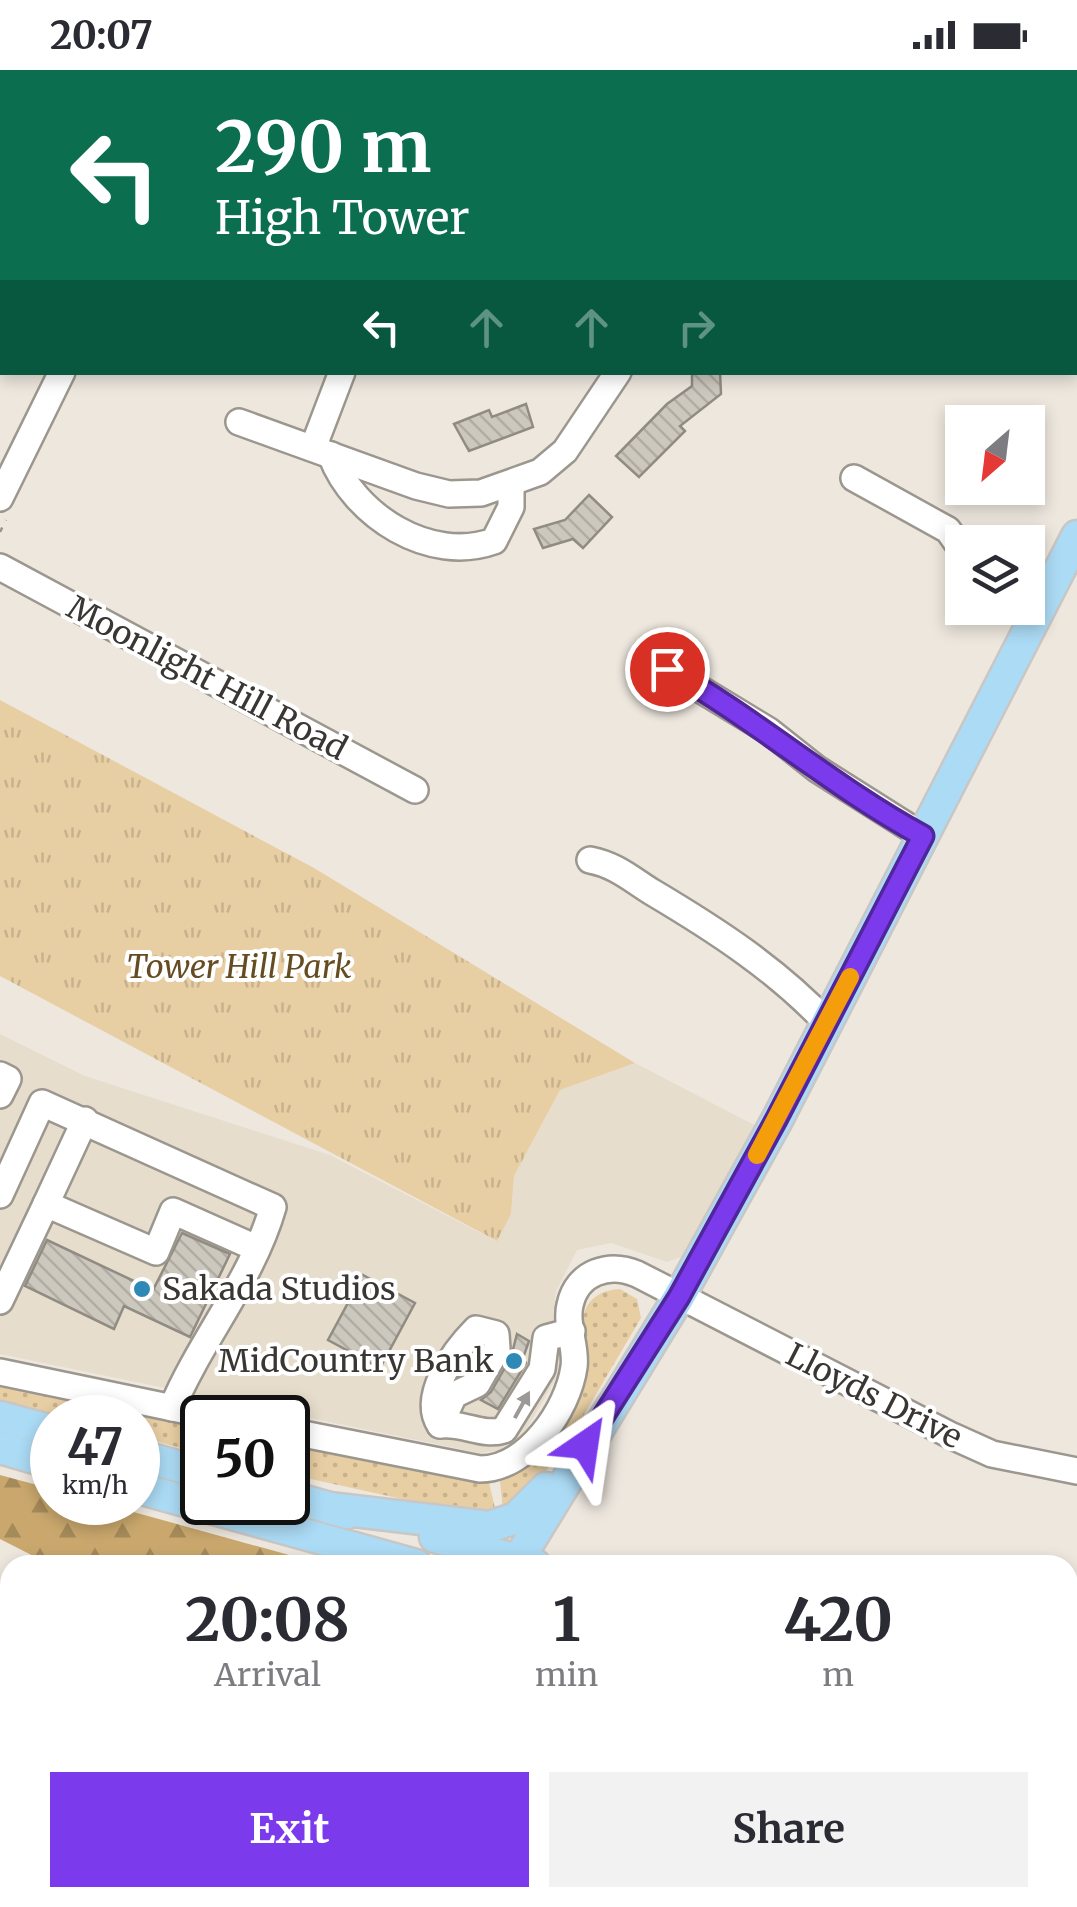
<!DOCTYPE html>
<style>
:root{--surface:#fff;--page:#f2f2f3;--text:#2b2b33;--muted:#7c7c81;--accent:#7c3aed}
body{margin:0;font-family:Merriweather,serif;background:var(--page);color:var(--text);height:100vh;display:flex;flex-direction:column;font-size:38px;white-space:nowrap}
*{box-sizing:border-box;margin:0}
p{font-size:32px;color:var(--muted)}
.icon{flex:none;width:55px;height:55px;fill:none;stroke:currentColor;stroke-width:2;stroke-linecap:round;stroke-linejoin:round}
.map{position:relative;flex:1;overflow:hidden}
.side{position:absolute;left:0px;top:1485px;width:1078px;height:352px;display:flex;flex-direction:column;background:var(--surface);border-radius:30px 30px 0 0;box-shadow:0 5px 15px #0003}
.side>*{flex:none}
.banner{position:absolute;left:0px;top:0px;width:1078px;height:305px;box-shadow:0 5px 15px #0003;background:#0b6e4f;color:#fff;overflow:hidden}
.needle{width:65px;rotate:208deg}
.buttons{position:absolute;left:945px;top:335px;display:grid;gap:20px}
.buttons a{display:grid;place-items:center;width:100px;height:100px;border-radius:0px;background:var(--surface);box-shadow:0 5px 15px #0003;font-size:50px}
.speed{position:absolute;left:30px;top:1325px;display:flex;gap:20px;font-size:50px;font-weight:700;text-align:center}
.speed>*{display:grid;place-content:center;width:130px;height:130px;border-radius:50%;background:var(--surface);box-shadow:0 5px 15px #0003;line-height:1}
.speed small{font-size:25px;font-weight:400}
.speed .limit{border:5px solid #111;border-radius:15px;background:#fff;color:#111}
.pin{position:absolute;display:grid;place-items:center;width:85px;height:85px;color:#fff;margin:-42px;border:5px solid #fff;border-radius:50%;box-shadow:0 2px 10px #0007}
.me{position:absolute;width:110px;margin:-55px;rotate:32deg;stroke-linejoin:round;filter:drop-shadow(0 0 8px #0008)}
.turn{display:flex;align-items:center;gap:35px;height:210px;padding:0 50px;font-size:45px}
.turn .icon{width:130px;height:130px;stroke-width:2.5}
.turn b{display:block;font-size:70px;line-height:85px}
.lanes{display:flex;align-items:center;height:95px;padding:0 50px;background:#0003;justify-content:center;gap:50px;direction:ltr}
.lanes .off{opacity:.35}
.eta{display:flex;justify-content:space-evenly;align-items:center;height:170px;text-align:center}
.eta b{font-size:60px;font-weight:700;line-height:70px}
.cta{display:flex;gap:20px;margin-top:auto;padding:20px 50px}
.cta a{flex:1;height:115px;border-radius:0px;background:var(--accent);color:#fff;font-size:40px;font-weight:700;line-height:115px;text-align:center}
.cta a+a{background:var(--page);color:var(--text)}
.status{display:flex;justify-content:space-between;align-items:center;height:70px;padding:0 50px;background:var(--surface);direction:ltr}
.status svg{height:28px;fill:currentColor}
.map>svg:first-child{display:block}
.built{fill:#e7ddcd}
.grass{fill:url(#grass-dots)}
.forest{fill:url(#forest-firs)}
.park{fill:url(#park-tufts)}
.building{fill:url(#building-back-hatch);stroke:#918c83;stroke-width:2.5}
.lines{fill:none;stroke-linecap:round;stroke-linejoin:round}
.minor-casing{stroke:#9c978e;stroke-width:30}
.major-casing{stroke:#c8c7c6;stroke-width:35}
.path{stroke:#98938d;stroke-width:2.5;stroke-dasharray:5 8;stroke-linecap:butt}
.minor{stroke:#fff;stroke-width:25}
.major{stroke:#acdbf5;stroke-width:30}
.oneway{fill:#9c9a99}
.route-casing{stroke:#51269a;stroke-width:25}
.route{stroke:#7c3aed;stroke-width:18}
.slow{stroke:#f59e0b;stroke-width:18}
.poi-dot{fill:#2f89b7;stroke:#fff;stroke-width:4}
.labels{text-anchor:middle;stroke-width:8;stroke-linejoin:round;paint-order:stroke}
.street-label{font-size:32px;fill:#393633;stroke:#fff}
.park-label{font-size:32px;font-style:italic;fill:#664d21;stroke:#fff}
.poi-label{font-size:32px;fill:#393633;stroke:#fff;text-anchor:start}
</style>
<div class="status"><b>20:07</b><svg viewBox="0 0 49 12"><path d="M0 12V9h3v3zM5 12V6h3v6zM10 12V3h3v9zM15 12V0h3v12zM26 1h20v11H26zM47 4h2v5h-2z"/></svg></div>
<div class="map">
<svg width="1077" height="1837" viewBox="0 0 1077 1837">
<defs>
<pattern id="grass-dots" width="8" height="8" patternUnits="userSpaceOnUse" patternTransform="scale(2.5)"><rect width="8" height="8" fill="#e8cea3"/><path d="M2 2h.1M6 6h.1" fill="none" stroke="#c8b28d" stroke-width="1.8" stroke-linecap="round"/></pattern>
<pattern id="forest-firs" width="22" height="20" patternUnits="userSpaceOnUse" patternTransform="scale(2.5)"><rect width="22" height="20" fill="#caa86d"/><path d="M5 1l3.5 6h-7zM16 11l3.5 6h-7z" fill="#a58a5a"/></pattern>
<pattern id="park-tufts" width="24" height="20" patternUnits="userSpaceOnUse" patternTransform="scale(2.5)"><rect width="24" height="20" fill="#e8cea3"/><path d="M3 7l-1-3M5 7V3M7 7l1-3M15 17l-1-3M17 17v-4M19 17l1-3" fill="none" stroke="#c8b28d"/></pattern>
<pattern id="building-back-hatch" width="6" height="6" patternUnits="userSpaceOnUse" patternTransform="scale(2.5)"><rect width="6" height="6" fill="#cdc8be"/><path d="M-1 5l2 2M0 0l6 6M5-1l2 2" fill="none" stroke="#b1aca4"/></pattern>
</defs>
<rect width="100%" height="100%" fill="#ede7de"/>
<g class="built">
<path d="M0,964l85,42 245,79 166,86 15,-27 3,-38 46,-86 75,-27 123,64 -77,130 -14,5 -56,-19 -34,7 -21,41 -3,24 7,57 -37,63 -21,15 -22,3 -480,-99z"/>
<path d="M1068,1735l9,3v99h-158l-18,-9h167z"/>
</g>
<g class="grass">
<path d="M620,1219l17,10 4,19 -65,110 -51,73 -22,10 -3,-30c40,-13 82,-71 88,-113 2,-18 -8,-37 -4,-54 5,-18 20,-24 36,-25z"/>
<path d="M0,1315l202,41v28l-64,-18v-18l-71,-1 -67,-17z"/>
<path d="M288,1374l201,39 7,29 -21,3 -187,-41z"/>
</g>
<path class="forest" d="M0,1405l52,14v13l49,1 224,62h-274l-51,-26z"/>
<path class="park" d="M0,630l314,168 321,195 -75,27 -46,86 -3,38 -14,27 -497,-265z"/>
<g class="building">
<path d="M692,302h28l1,22 -41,32 5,5 -46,46 -23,-21 51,-52 25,-18z"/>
<path d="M526,334l7,23 -64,24 -15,-27 35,-14 3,7z"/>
<path d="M589,425l23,22 -29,31 -10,-9 -30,9 -9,-19 31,-9z"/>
<path d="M182,1163l48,21 -40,83 -66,-31 -10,23 -89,-43 22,-46 106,50z"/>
<path d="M363,1205l52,28 -35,65 -52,-28z"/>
<path d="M517,1264l12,7 -6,17 3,5 -28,46 -17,-9 10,-8 20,-35z"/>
</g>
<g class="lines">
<defs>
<g id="minor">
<path d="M111,0l4,2"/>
<path d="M577,0l5,2"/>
<path d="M213,2l1,-2"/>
<path d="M510,2l2,-2"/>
<path d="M823,2l1,-2"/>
<path d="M1075,245l2,1"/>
<path d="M0,262l2,2"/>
<path d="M239,352l177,64 33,8 32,-1 59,-21 25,-21 53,-79"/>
<path d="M313,378l29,-76"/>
<path d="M331,385c23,61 99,109 163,86l17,-34v-21"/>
<path d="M854,408l94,52 14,20"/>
<path d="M0,428l62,-126"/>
<path d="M0,497l415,223"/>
<path d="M667,599l102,62 48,38 106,67"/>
<path d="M590,790c26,5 41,19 62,32 64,38 124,77 175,131"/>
<path d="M0,1005l8,4 -8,16"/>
<path d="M0,1125l42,-92 231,104c-21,73 -72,132 -101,201"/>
<path d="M46,1134l39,-84"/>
<path d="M0,1231l46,-97 110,48 17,-41 83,37"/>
<path d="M476,1259l20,5 1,15 -20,35 -23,11 -14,30c-19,-28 14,-74 36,-96z"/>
<path d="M0,1302l221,46"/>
<path d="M440,1355c23,-3 43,12 64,5l38,-61 4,-31 26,-7"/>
<path d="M288,1361l192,38c47,0 88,-59 94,-102 3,-20 -9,-42 -4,-62 7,-33 39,-43 67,-31l315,162 40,18 85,17"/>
<path d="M0,1599l10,6"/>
<path d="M1068,1716l9,2"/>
<path d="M431,1828h19"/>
<path d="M897,1828l15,9"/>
<path d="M563,1837l6,-9"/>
</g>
<g id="major">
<path d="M0,1347l52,14"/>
<path d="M0,1378l52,15"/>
<path d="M138,1385l64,18"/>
<path d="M138,1418l278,77"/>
<path d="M288,1426l59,17"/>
<path d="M329,1438l160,19 27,-9 30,-30"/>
<path d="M435,1467l100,28"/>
<path d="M515,1495l164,-268 98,-177 300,-584"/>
<path d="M1068,1644l9,3"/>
<path d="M1068,1672l9,3"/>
<path d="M312,1837l5,-9"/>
</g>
</defs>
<use href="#minor" class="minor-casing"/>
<use href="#major" class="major-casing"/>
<path class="path" d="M0,462l6,-12"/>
<use href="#minor" class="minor"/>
<use href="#major" class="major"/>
</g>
<defs><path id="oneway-solid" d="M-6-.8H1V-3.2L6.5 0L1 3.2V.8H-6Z" transform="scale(2.5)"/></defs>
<use class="oneway" href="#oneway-solid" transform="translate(522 1335) rotate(-61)"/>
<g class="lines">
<defs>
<path id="route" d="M585,1375l94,-148 97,-177 147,-284c-90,-49 -167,-117 -256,-167"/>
</defs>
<use href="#route" class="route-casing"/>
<use href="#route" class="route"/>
<path class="slow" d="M757,1085l93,-178"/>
</g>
<g class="poi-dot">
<circle cx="142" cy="1219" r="10"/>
<circle cx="514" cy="1291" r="10"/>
</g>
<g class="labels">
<g class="street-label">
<text transform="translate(207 608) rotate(28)" y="11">Moonlight Hill Road</text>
<text transform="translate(874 1326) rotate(27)" y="11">Lloyds Drive</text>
</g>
<g class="park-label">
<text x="239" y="908">Tower Hill Park</text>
</g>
<g class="poi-label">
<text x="162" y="1230">Sakada Studios</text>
<text x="494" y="1302" text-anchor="end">MidCountry Bank</text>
</g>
</g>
</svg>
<div class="buttons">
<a><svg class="needle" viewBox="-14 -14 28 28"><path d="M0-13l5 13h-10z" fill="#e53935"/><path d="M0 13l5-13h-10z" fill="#7c7c81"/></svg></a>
<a><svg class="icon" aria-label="layers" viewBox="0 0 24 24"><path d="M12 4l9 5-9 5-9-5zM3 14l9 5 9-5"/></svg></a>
</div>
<div class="speed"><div>47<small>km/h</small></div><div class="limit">50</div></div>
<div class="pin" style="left:667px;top:599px;background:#d93025"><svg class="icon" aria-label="arrive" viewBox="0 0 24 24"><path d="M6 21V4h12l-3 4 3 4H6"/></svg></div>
<svg class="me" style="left:585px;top:1375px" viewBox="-20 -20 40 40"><path d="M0-17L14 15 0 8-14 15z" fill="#7c3aed" stroke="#fff" stroke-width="4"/></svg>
<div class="banner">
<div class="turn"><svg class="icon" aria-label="left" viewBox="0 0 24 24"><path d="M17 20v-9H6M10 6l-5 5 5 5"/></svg><div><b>290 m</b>High Tower</div></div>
<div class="lanes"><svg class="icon" aria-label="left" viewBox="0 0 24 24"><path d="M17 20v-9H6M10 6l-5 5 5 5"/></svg><svg class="icon off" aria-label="ahead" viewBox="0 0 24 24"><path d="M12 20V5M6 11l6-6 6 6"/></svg><svg class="icon off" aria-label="ahead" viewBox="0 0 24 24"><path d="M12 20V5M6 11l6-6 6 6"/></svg><svg class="icon off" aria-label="right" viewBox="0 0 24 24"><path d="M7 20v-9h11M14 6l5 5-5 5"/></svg></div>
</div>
<section class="side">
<div class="eta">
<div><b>20:08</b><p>Arrival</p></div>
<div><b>1</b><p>min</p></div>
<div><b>420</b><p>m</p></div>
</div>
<div class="cta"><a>Exit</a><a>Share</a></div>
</section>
</div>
